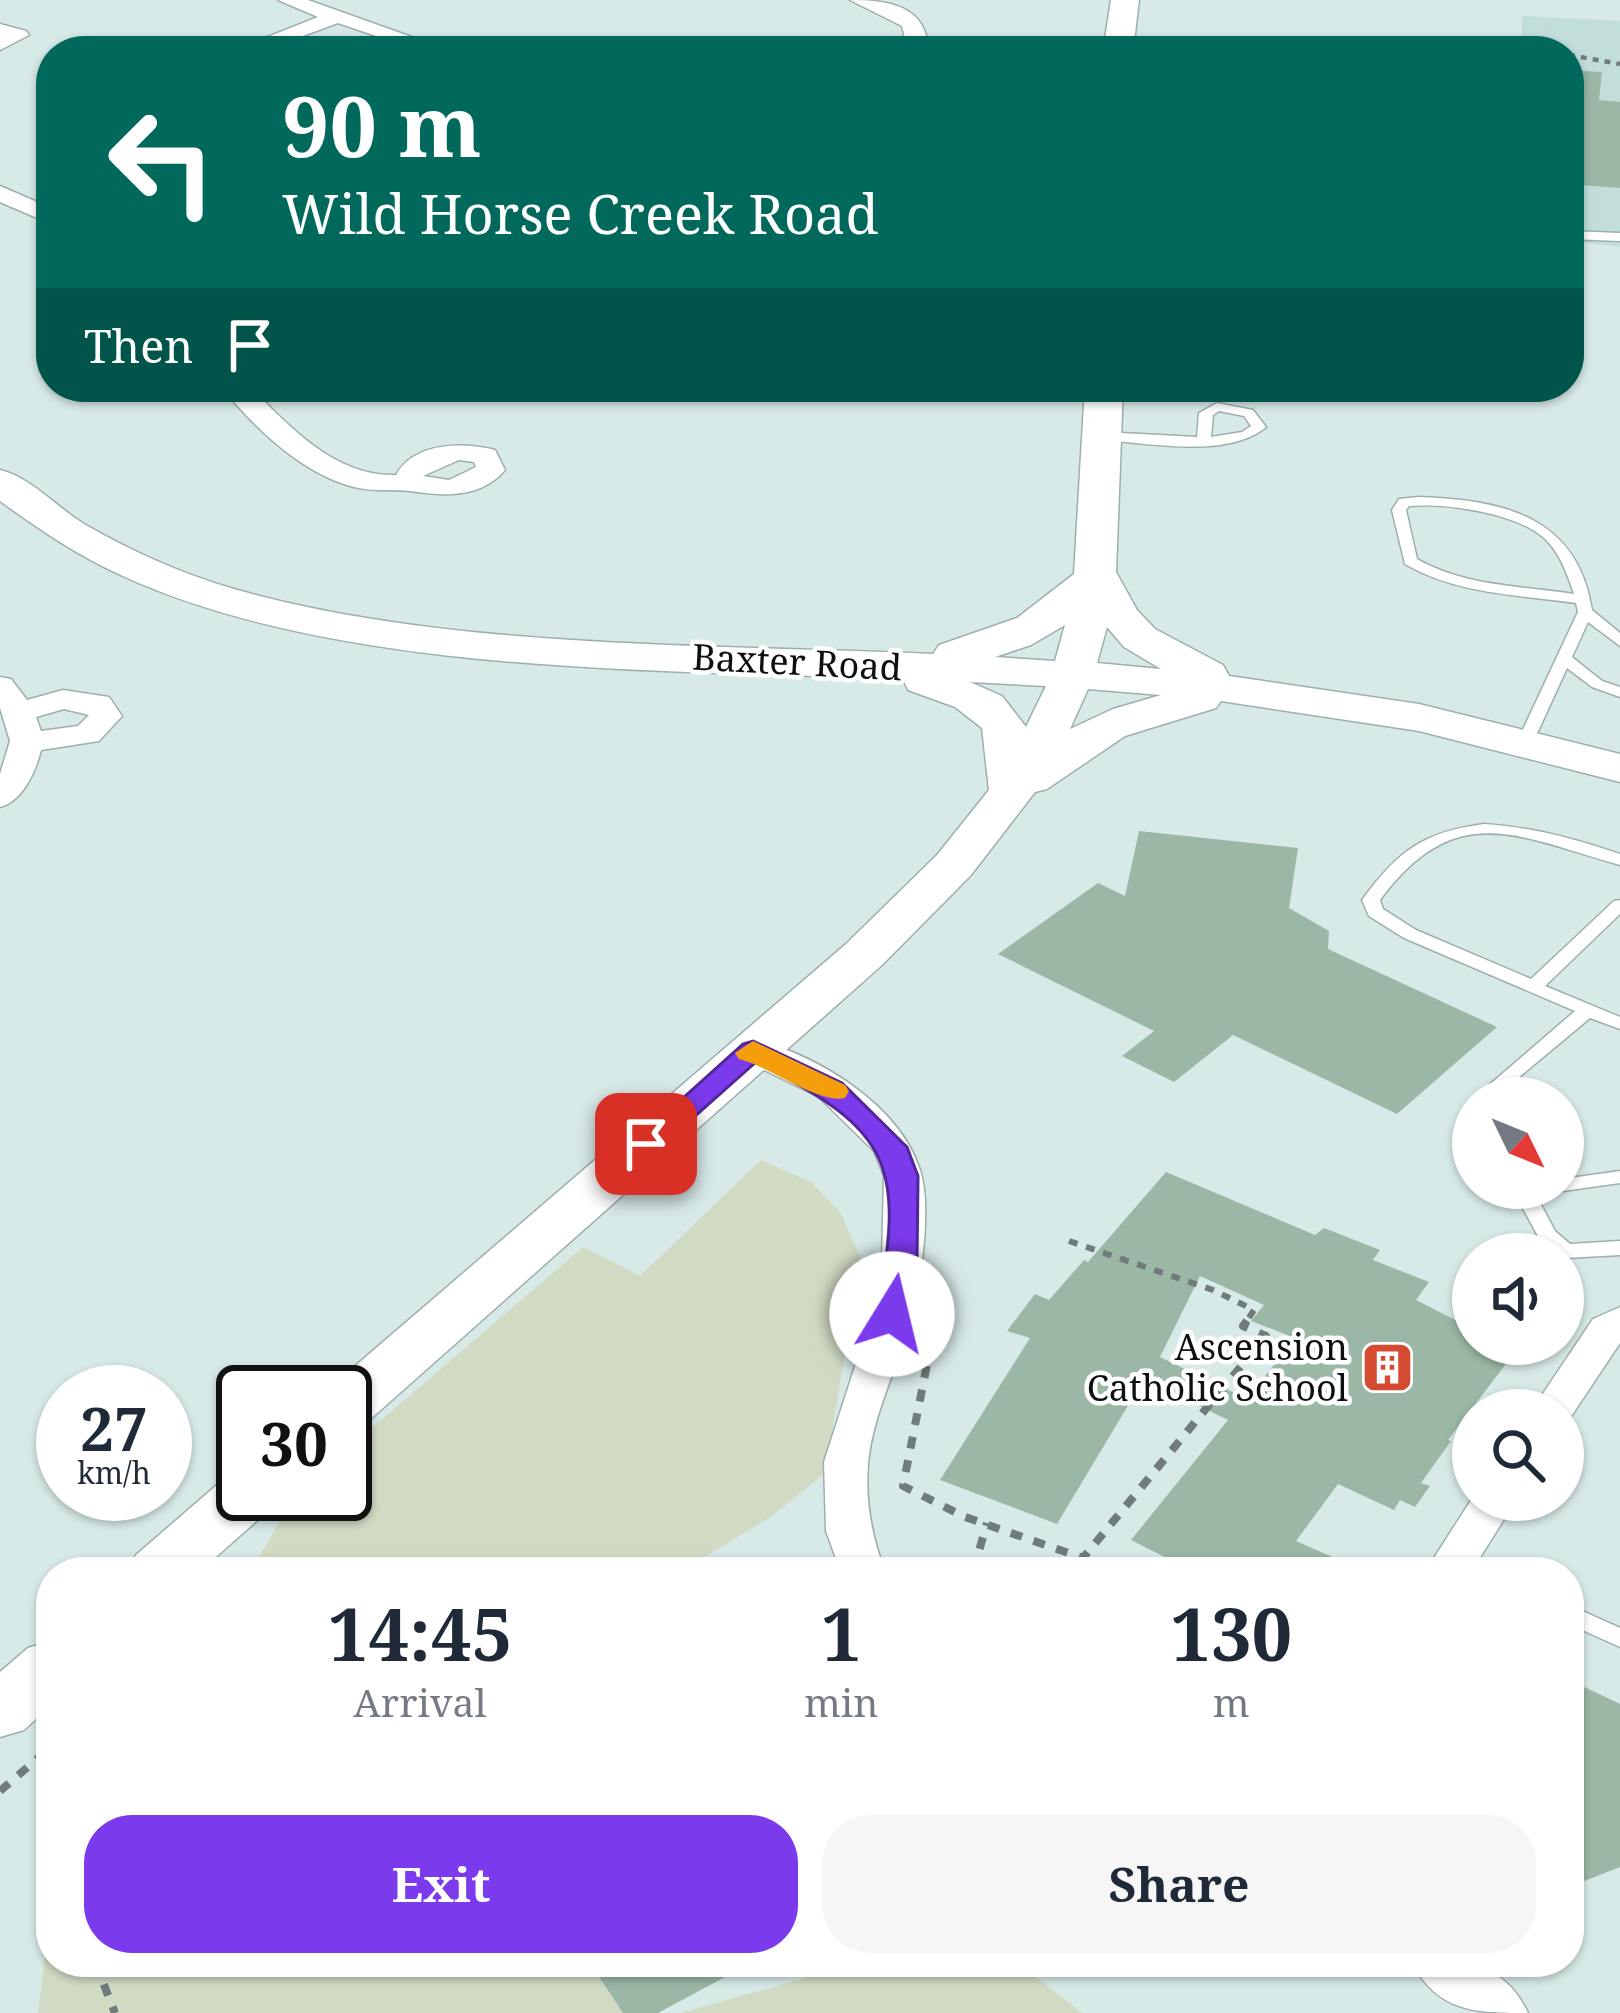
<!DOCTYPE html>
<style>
:root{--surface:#fff;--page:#f6f6f7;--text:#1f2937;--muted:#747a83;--accent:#7c3aed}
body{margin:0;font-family:"Noto Serif",serif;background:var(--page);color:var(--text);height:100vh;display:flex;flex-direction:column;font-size:45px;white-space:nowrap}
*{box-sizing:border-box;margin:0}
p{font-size:39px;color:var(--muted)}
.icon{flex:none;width:66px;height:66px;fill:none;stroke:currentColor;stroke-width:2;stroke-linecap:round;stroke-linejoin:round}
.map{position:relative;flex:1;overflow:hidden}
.details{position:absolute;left:36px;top:1557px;width:1548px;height:420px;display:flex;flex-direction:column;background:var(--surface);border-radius:48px;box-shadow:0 3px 9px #0004}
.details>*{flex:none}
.top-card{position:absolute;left:36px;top:36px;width:1548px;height:366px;border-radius:48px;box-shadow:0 3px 9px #0004;background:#00695c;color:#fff;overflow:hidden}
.needle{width:78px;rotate:133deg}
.tools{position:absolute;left:1452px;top:1077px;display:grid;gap:24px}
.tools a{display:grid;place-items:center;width:132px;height:132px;border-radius:50%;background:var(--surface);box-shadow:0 3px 9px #0004;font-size:60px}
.speed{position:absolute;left:36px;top:1365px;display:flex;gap:24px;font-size:60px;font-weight:700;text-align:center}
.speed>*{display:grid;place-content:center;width:156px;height:156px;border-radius:50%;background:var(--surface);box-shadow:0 3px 9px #0004;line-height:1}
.speed small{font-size:30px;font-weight:400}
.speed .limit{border:6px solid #111;border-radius:18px;background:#fff;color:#111}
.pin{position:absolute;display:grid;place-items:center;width:102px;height:102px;color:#fff;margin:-51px;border-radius:24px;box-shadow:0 6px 18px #0006}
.me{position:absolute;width:132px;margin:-66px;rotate:9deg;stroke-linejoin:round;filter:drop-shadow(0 0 9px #0008)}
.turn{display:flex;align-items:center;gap:42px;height:252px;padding:0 48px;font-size:54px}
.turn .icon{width:156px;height:156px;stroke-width:2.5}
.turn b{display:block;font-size:84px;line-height:102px}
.then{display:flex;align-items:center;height:114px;padding:0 48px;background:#0003;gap:24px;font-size:45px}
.eta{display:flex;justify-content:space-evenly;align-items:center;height:204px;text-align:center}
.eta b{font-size:72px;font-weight:700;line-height:84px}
.cta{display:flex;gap:24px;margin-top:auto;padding:24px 48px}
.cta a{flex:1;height:138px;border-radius:48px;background:var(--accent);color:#fff;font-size:48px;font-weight:700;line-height:138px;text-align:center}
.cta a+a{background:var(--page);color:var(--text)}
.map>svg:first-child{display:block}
.built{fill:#c2dedb}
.green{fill:#d1dbc4}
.building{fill:#9ab8a5;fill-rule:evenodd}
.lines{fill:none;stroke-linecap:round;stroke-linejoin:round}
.lane-casing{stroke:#9dafad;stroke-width:3}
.street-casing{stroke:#9dafad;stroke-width:3}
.secondary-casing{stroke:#9dafad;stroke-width:3}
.path-far2{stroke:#707c7b;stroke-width:4.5;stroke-dasharray:6 6;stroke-linecap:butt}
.path-far1{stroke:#707c7b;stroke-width:6;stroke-dasharray:9 9;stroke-linecap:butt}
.path{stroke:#707c7b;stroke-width:8;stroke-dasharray:12 12;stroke-linecap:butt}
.lane{fill:#fff;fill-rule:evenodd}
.street{fill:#fff;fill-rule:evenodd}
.secondary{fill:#fff;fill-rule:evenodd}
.route{fill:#7c3aed;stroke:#51269a;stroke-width:3}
.slow{fill:#f59e0b}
.labels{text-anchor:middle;stroke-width:9;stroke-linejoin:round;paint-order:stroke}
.street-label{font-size:36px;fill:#0b1111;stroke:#fff}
.poi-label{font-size:36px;fill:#0b1111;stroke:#fff;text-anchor:end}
</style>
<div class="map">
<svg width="1620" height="2013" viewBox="0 0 1620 2013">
<rect width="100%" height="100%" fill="#d8eae8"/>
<g class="built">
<path d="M1522,16l98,5v226l-51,-6v-190h-47z"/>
<path d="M1148,40l309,11h-310z"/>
</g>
<g class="green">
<path d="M761,1160l50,22 29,30 21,47 -36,214 -53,43 -92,56h-430l46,-78h49v-43l238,-204 57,29z"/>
<path d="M51,1905v57h538l34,51h-585z"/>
<path d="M906,1962h111l65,51h-401l171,-48z"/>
</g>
<g class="building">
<path d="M1569,70l33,2 -3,28 21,2v86l-51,-4z"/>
<path d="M1139,831l159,17 -9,60 40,23 -1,18 169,78 -100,87 -164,-79 -59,47 -52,-26 32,-25 -156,-77 100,-71 27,13z"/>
<path d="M1166,1172l149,63 9,-7 56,22 -7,10 56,22 -13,18 57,29v15h48l-73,96 3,1 -30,42 9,3 -15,21 -15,-7 -6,10 -56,-26 -42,57 71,31h-173l-63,-32 97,-120 -84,-41 -87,145 -117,-44 90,-142 -23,-7 28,-37 14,6 35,-40 4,2zM1200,1276l64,29 -13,16 44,17 -48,61 -87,-42z"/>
<path d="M1580,1685l40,19v163l-38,15 -13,-30v-149z"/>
<path d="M589,1962h164l-95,51h-35z"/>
</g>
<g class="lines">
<defs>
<g id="lane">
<path d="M1569,231l51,2v8l-51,-2z"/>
<path d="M1217,403l36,7 13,17c-38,32 -117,16 -163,13l-7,-4 7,-4 94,5 2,-24zM1219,411l25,5 7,10 -9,6 -31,5 2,-22z"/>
<path d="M1418,497c84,3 159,18 174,113l28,23v13l-32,-24 -16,35 30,24 18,6v10l-28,-10 -25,-19 -33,72 -8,5 -6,-2 -2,-3 60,-128 -2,-9c-57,-8 -120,-9 -171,-39l-13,-54 7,-11zM1409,506c37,-3 113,7 139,36 13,14 20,34 26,52 -53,-8 -110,-8 -157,-35l-11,-49z"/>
<path d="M1484,824c48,3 91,15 136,30v11c-103,-29 -164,-67 -240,35l3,9 33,21 115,49 83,-78 6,-1v14l-75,72 75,31v12l-30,-11 -96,80 -21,1 102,-88 -171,-73 -35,-22 -7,-16c36,-49 61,-68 122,-76z"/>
<path d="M1620,1171v12l-57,8 -8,-3h8v-9z"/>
<path d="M1512,1188h20l23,43 15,13 50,-3v14l-54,3 -3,-4h-6l-17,-14z"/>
<path d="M1569,1605l51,23v19l-51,-23z"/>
</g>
<g id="street">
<path d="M278,0h30l143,51h-31l-82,-28 -76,28h-30l86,-34z"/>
<path d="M850,0c37,0 78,5 78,51h-20l-6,-25z"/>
<path d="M0,24l26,7 3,4 -29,15z"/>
<path d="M0,186l51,22v16l-51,-22z"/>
<path d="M222,387h28c40,40 85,90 146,88 18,-33 67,-33 99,-25l10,20c-25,29 -62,26 -95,21 -19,-2 -37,1 -56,-4 -51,-13 -100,-59 -132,-100zM459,460l15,2 2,5 -27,13 -26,-4z"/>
<path d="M0,677l11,2 16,21 36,-10 46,7 13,19 -23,25 -58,9c-5,21 -18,51 -41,57v-33l10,-33 -10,-33zM64,709l25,6 -11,11 -37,5 -5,-14z"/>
<path d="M753,1039c64,16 146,65 167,131 12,36 1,109 -8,145 -12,47 -41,103 -44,150 -3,38 4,72 17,107h-44l-15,-41 -2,-69 48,-148 10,-52 2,-86 -10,-25 -55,-54 -79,-39 -5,-8 5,-8z"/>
<path d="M1620,1307v36l-52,78 -5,1v-12h-31l61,-91z"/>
<path d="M1473,1497l43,3 -45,72h-46z"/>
<path d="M1412,1962c51,0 91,-2 116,51 -51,0 -90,0 -116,-51z"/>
</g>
<g id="secondary">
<path d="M1111,0h28l-6,51h-30z"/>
<path d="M1085,387h38l-7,185 21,38 18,19 68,36 6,11 190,28 201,50v28l-201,-51 -198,-30 -5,7 -91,28 -78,53 -12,3 -64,83 -89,90 -516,458 -21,6v-37h-20l521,-448 91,-89 52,-65 -7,-62 -27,-21 -47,-17 -5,-11c-239,-10 -559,-3 -778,-102 -45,-20 -85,-47 -125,-76v-31c32,8 56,37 84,54 47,27 98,50 150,65 213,61 477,55 699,65l6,-9 78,-27 57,-44zM1065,625l-10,36 -60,-4 36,-12zM1107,627l17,20 37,22 -64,-6zM970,682l76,4 -20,41 -24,-31zM1088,689l73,6 -48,14 -43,20z"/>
<path d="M243,1473v21h35l-9,16 -70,62h-73l10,-17 89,-77z"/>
<path d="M51,1641v64l-27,25 -24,7v-65l28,-24z"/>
</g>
</defs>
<use href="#lane" class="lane-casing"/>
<use href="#street" class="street-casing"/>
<use href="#secondary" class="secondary-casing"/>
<path class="path-far2" d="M1569,55l51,9"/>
<path class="path-far1" d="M1069,1241l144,49 41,20 -8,12"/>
<g class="path">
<path d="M936,1319l-33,167 62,31 118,41 183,-222 -23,-10 5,-7"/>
<path d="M973,1572l14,-49"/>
<path d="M1078,1572h51"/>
<path d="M0,1791l51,-44"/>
<path d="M95,1962l20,51"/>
</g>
<use href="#lane" class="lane"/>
<use href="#street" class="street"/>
<use href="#secondary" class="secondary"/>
</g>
<path class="route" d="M753,1041l89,42 65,64 11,29 -1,86 -14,59h-22l-4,-7c28,-150 16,-183 -121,-252l-99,88h-21l-4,-6 111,-100z"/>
<path class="slow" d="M753,1041l92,44 4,6 -4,7c-27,6 -76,-32 -106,-39l-4,-6z"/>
<defs>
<symbol id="building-square" viewBox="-11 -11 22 22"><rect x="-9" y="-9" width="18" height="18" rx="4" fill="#d64a31" stroke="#fff"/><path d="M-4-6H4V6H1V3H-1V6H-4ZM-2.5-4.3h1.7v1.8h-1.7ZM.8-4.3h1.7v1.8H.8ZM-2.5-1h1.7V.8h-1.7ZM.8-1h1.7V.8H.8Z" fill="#fff"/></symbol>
</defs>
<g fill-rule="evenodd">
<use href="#building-square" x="1358" y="1338" width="59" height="59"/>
</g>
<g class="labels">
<g class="street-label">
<text transform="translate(797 662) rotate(3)" y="13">Baxter Road</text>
</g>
<g class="poi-label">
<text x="1348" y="1360">Ascension<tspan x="1348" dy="41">Catholic School</tspan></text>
</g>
</g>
</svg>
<div class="tools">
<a><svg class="needle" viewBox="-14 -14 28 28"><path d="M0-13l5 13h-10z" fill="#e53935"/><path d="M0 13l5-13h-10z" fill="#747a83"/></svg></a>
<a><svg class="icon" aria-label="sound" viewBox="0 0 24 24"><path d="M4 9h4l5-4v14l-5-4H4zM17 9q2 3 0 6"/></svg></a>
<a><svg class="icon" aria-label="search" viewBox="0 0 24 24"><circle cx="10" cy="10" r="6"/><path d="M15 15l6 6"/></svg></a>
</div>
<div class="speed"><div>27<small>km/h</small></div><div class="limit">30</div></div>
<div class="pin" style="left:646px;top:1144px;background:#d93025"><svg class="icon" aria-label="arrive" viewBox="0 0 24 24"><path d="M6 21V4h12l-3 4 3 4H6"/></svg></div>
<svg class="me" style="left:892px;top:1314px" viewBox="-20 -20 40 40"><circle r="19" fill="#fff"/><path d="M0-13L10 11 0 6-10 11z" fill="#7c3aed"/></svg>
<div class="top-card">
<div class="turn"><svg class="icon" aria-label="left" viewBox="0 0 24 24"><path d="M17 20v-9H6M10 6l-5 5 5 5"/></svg><div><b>90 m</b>Wild Horse Creek Road</div></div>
<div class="then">Then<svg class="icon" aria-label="arrive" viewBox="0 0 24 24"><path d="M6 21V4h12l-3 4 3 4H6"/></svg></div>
</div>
<section class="details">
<div class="eta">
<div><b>14:45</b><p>Arrival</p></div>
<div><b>1</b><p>min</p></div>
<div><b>130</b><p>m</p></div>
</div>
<div class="cta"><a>Exit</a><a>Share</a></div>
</section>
</div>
